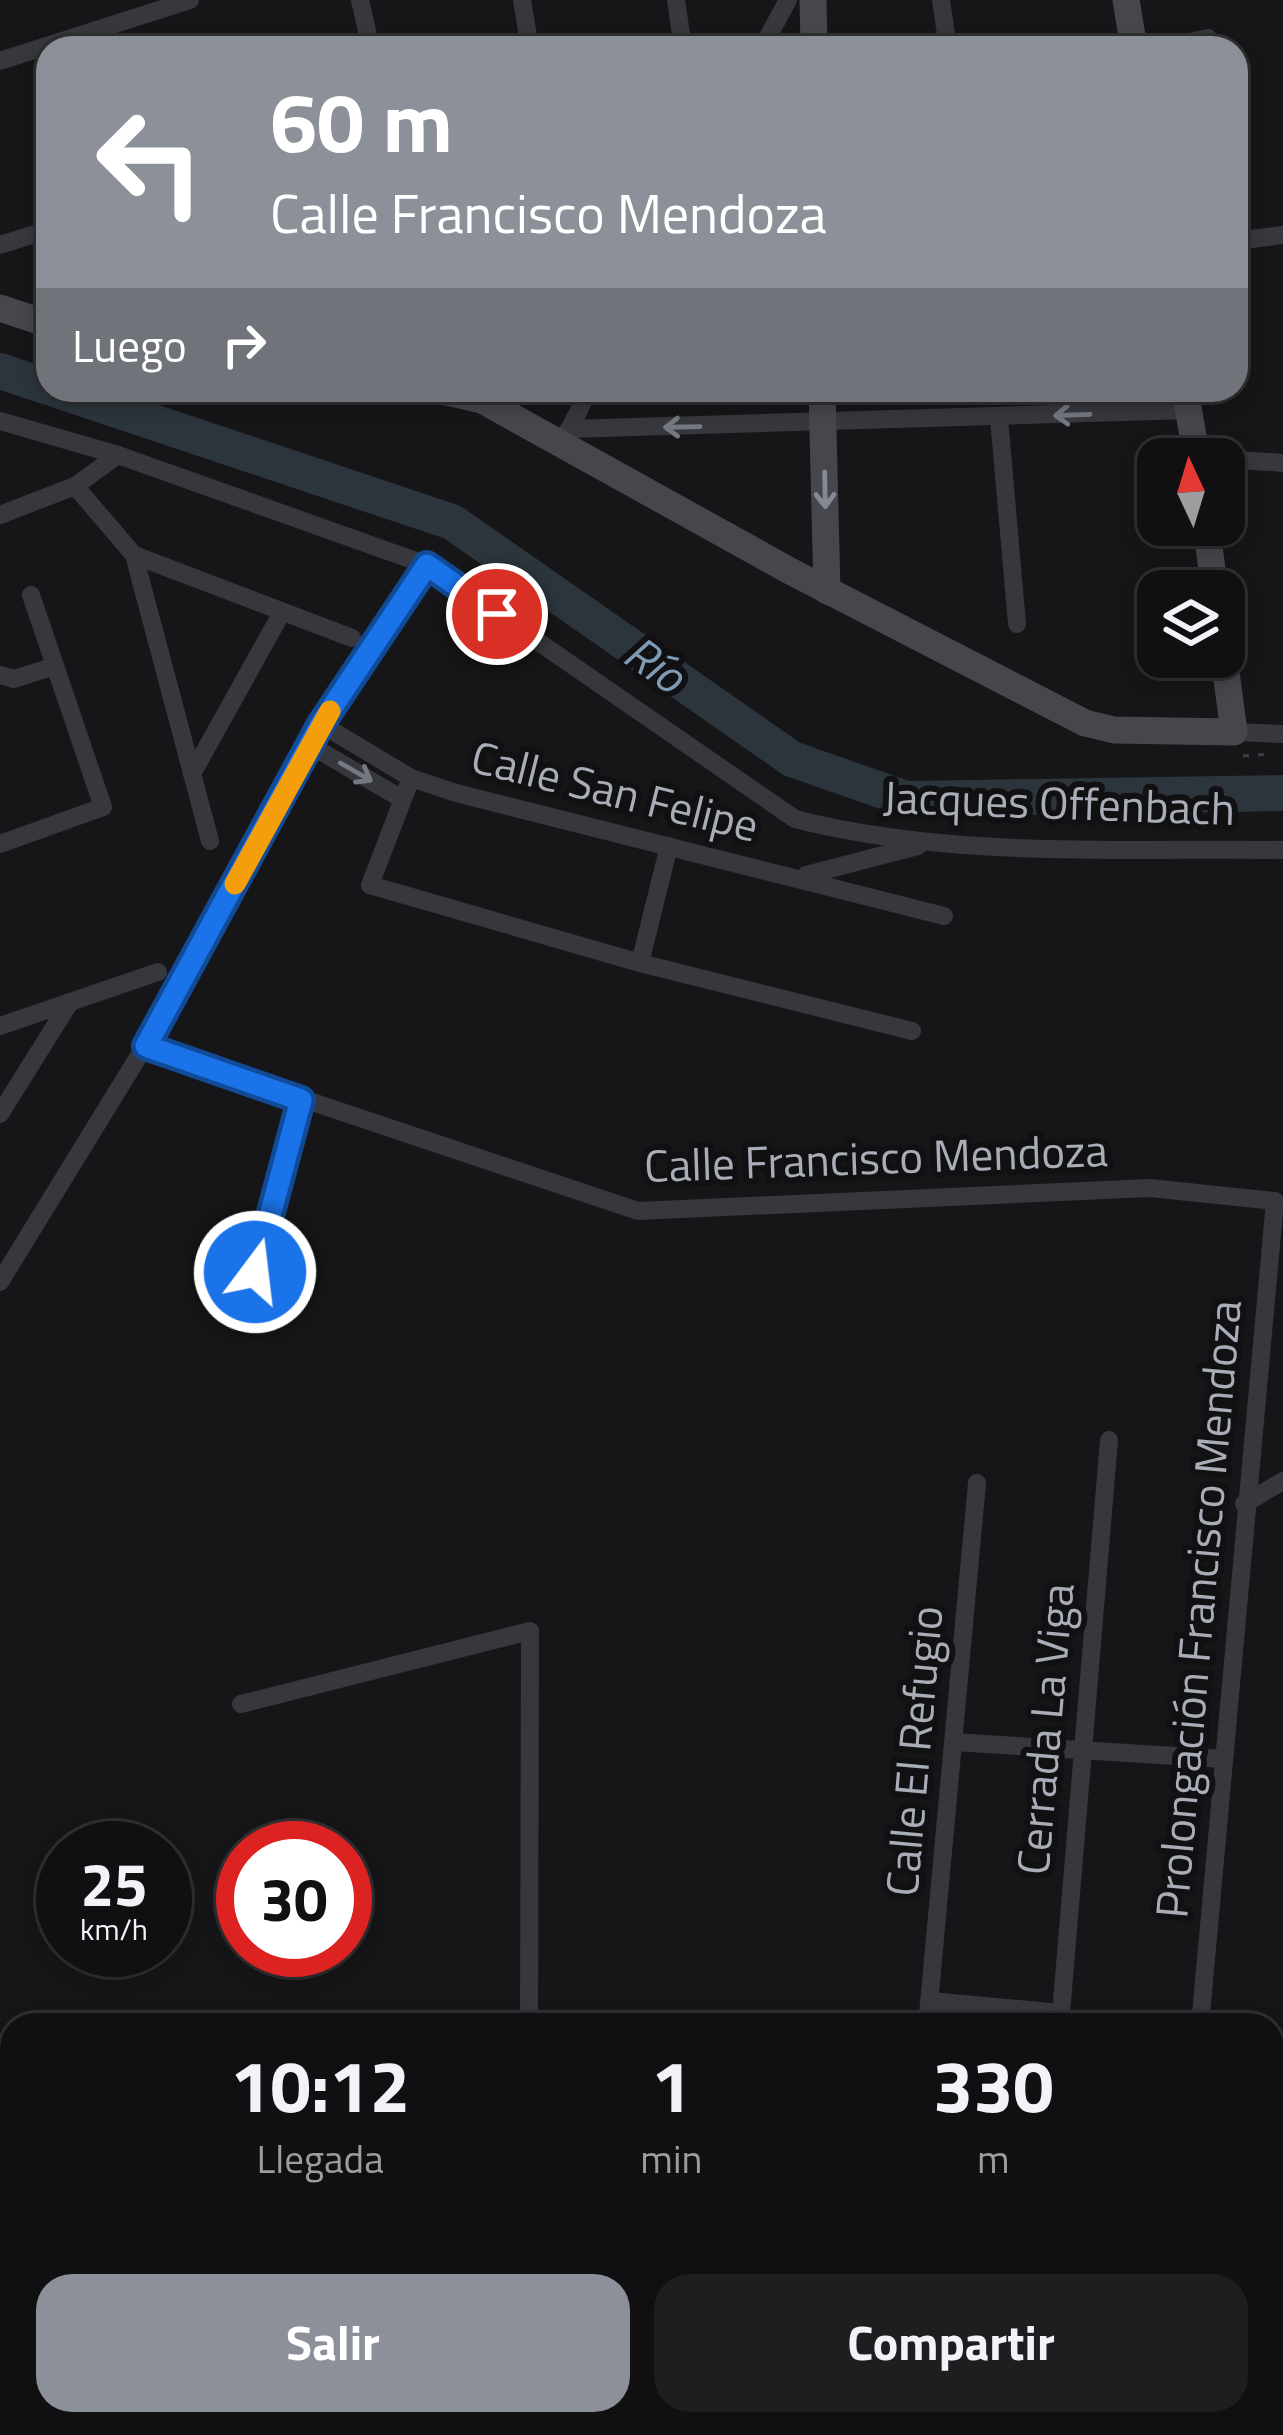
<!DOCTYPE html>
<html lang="es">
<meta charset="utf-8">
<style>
:root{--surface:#101012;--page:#1e1e20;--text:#f1f3f6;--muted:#9c9d9f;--line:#303032;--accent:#8c9099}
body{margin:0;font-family:"Titillium Web",sans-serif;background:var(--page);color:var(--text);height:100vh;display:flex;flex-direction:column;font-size:45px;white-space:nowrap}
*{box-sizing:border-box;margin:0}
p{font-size:39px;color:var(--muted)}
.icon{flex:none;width:66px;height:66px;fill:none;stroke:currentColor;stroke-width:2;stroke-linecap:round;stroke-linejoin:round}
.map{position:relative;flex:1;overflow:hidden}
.side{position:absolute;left:0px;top:2013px;width:1284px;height:423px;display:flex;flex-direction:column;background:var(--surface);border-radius:36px 36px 0 0;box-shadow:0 6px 18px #0003,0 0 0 3px var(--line)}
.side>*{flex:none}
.banner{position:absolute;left:36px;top:36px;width:1212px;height:366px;border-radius:36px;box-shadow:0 6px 18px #0003,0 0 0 3px var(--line);background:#8c9099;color:#fff;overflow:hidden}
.needle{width:78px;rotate:356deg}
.tools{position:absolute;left:1137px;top:438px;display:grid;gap:24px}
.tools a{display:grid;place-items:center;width:108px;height:108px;border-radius:24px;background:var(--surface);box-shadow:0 6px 18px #0003,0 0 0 3px var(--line);font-size:60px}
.speed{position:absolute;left:36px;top:1821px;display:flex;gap:24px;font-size:60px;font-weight:700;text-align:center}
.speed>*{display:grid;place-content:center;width:156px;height:156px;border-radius:50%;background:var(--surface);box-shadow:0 6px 18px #0003,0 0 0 3px var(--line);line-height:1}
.speed small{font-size:30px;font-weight:400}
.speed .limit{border:18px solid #d22;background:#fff;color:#111}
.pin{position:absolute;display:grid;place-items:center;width:102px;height:102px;color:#fff;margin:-51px;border:6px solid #fff;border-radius:50%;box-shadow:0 3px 12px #0007}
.me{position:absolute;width:132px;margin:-66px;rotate:15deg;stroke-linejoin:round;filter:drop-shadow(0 0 9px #0008)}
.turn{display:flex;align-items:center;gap:42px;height:252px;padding:0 36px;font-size:54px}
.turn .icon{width:156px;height:156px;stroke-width:2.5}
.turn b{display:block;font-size:84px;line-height:102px}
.then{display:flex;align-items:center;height:114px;padding:0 36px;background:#0003;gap:24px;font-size:45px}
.eta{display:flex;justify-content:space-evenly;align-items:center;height:204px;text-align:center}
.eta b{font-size:72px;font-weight:700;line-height:84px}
.action{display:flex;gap:24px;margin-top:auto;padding:24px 36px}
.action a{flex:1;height:138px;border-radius:36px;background:var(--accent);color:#fff;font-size:48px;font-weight:700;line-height:138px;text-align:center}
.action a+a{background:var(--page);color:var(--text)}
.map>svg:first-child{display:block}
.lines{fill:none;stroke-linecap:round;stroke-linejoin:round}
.canal{stroke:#2c353c;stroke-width:21}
.river{stroke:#2c353c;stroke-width:36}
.path{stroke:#3d3f44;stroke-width:3;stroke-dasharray:6 9;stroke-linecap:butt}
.lane{stroke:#37383d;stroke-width:9}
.street{stroke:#37383d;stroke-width:18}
.secondary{stroke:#45474d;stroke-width:27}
.oneway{stroke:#757881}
.oneway2{stroke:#858993}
.route-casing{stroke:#114b97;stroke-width:30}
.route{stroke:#1a73e8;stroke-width:21}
.slow{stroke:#f59e0b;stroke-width:21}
.labels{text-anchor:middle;stroke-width:12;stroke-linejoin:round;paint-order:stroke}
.street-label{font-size:45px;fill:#a8adb8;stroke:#111113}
.water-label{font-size:48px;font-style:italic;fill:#7f9bb3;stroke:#111113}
</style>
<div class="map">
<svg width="1283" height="2435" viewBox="0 0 1283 2435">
<rect width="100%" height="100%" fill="#161618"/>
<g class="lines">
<g class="canal">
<path d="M1272,2273l11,-1"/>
<path d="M0,2420l12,-1"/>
</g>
<g class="river">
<path d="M0,371l48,16"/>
<path d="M57,390l395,132 340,237 114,40 377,-6"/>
</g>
<path class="path" d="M1243,756l27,-2"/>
<path class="lane" d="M0,2431l59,-7"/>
<g class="street">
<path d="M360,0l11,48"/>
<path d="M522,0l8,48"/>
<path d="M676,0l7,48"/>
<path d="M941,0l7,48"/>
<path d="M762,48l26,-48"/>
<path d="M1162,48l46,-10"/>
<path d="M0,61l190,-61"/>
<path d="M1236,241l47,-6"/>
<path d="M0,245l48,-15"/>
<path d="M999,418l18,206"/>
<path d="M0,421l118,34 309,110 368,254c157,40 327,29 488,31"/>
<path d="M569,429l619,-19"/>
<path d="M567,434l22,-44"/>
<path d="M1196,457l87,6"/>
<path d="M75,486l59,69 218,83"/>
<path d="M0,515l75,-29 43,-31"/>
<path d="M134,555l76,286"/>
<path d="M0,675l14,4 41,-13"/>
<path d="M321,724l90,54 45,15 488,123"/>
<path d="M1234,732l49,2"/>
<path d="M310,745l92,54"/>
<path d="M192,774l89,-160"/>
<path d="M411,778l-41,107 270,78 272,68"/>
<path d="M0,844l103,-37 -72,-212"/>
<path d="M806,875l112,-29"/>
<path d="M640,963l29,-117"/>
<path d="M0,1026l158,-54"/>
<path d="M145,1046l493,165 512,-23 125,13 -75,824"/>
<path d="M0,1114l70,-112"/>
<path d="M255,1272l46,-171"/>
<path d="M0,1282l145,-236 176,-322 106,-159"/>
<path d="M1244,1504l39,-23"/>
<path d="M241,1704l289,-73 -1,394"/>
<path d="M954,1742l269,17"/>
<path d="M930,2001l131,12"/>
<path d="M927,2025l50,-542"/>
<path d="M1060,2025l49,-585"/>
<path d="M1272,2247l11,-1"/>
<path d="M640,2424l1,11"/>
<path d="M1161,2435l1,-11"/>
</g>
<g class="secondary">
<path d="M813,0l1,48"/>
<path d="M1126,0l8,48"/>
<path d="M0,308l48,16"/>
<path d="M374,390h32"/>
<path d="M439,390l43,10 308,171 295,152 29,7 120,2 -10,-75"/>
<path d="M822,390l5,201"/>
<path d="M1185,390l12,69"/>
<path d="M1206,525l9,66"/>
<path d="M0,2326l12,-2"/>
<path d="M0,2351l12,-2"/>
<path d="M1272,2399l11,1"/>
<path d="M1229,2424l54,7"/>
</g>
</g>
<defs><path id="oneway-shaft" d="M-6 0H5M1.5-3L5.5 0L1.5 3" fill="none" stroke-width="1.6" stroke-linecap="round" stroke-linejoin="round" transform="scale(3)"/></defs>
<g class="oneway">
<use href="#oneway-shaft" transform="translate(1072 415) rotate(178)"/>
<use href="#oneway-shaft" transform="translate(682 427) rotate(179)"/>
<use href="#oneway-shaft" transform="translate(356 772) rotate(30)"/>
</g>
<use class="oneway2" href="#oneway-shaft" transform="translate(825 490) rotate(89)"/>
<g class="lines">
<defs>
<path id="route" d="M255,1272l46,-172 -155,-54 175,-322 106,-159 70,49"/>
</defs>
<use href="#route" class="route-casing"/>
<use href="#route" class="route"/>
<path class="slow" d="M235,884l95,-173"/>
</g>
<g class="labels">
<g class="street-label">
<text transform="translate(615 791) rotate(14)" y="16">Calle San Felipe</text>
<text transform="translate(1059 803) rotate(2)" y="16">Jacques Offenbach</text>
<text transform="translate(876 1158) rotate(-2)" y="16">Calle Francisco Mendoza</text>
<text transform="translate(1198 1609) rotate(-85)" y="16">Prolongación Francisco Mendoza</text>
<text transform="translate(1045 1729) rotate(-85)" y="16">Cerrada La Viga</text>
<text transform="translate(914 1751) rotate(-85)" y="16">Calle El Refugio</text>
</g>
<g class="water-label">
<text transform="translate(655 664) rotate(35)" y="17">Río</text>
</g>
</g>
</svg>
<div class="tools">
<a><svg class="needle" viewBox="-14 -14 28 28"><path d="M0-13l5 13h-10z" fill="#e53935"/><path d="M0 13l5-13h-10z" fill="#9c9d9f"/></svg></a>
<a><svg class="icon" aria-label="layers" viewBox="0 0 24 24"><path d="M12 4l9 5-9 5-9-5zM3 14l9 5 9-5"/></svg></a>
</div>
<div class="speed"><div>25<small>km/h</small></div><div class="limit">30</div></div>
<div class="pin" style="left:497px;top:614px;background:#d93025"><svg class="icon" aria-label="arrive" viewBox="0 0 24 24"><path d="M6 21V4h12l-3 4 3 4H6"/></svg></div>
<svg class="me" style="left:255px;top:1272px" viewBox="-20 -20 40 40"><circle r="17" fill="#1a73e8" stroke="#fff" stroke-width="3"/><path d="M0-11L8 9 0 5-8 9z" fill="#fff"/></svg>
<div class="banner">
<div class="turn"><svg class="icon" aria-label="left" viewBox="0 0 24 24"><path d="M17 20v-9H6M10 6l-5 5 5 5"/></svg><div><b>60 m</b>Calle Francisco Mendoza</div></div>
<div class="then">Luego<svg class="icon" aria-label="right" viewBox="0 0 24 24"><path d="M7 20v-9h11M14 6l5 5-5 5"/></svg></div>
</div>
<section class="side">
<div class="eta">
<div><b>10:12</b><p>Llegada</p></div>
<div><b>1</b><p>min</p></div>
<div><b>330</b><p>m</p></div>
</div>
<div class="action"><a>Salir</a><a>Compartir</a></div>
</section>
</div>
